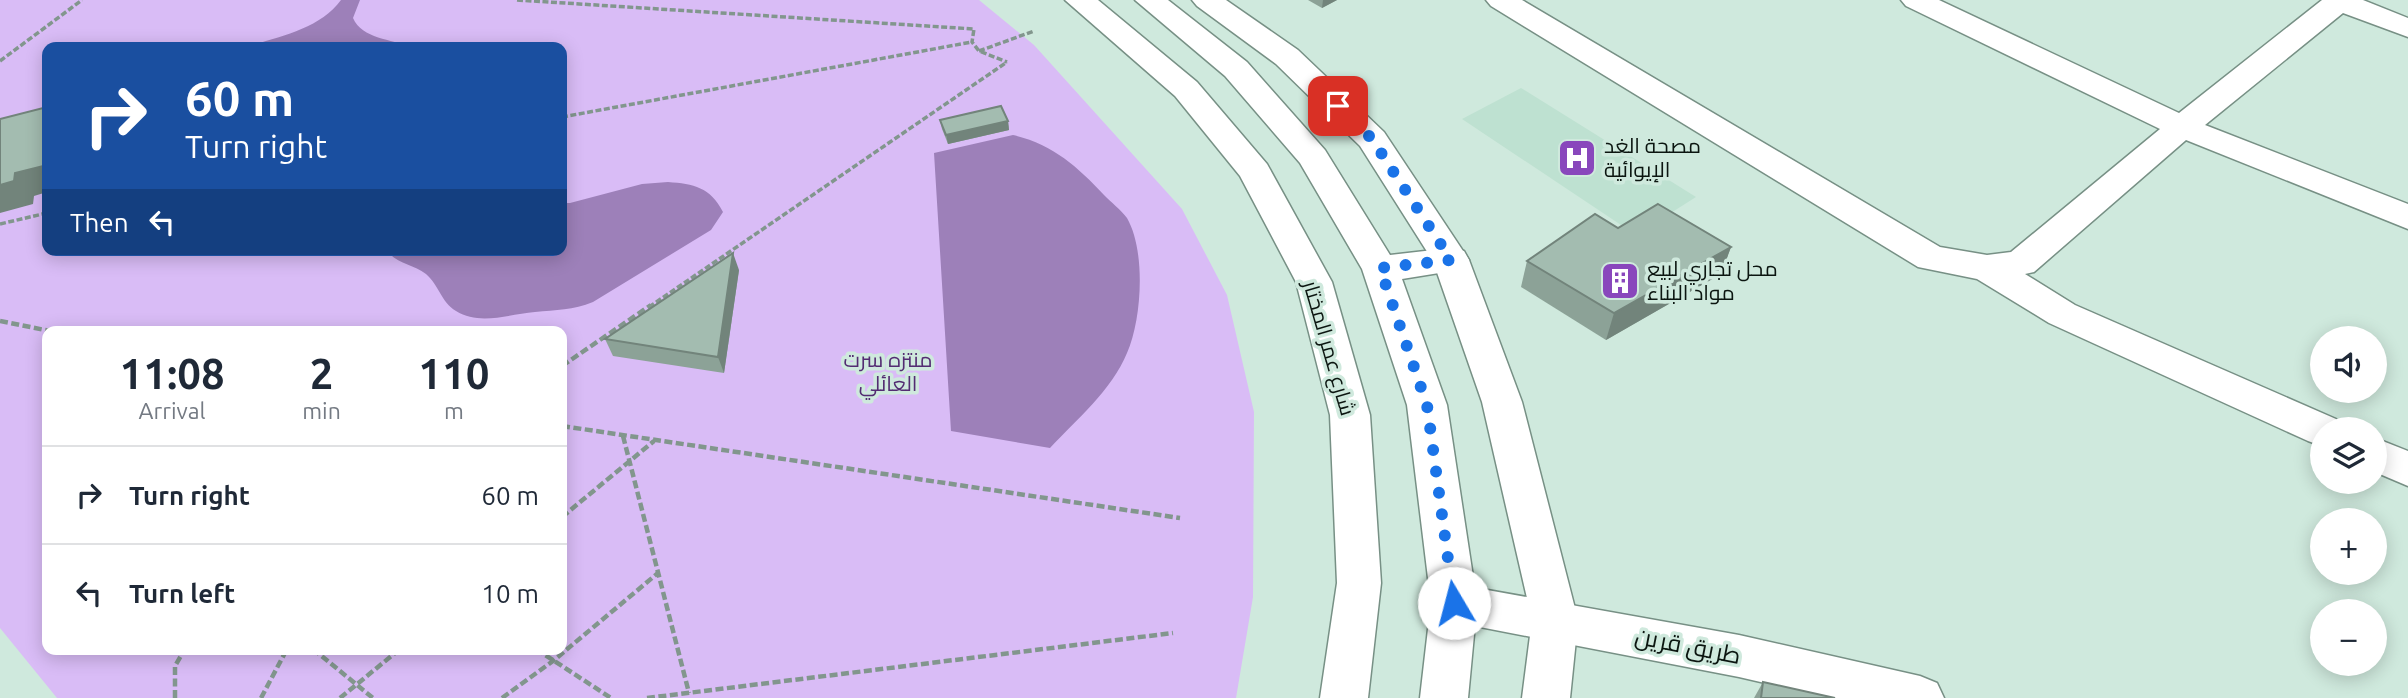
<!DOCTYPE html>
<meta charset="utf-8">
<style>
:root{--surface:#fff;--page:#f2f2f3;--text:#1f2937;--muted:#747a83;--line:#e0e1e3}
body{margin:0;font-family:Ubuntu,Cairo,sans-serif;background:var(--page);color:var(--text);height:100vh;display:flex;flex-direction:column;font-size:26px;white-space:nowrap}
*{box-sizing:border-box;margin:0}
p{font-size:23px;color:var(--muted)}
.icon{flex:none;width:38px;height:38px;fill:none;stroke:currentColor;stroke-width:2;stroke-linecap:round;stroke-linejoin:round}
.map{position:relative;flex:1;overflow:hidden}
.side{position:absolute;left:42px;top:326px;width:525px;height:329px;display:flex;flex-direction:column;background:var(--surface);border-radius:14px;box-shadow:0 4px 18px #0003}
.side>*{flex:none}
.guide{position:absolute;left:42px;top:42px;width:525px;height:214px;border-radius:14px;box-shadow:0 4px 18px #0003;background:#1a4fa0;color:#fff;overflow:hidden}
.buttons{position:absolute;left:2310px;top:326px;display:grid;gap:14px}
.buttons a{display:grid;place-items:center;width:77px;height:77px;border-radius:50%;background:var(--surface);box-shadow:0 4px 18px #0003;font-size:35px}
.pin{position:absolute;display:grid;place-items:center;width:60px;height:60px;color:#fff;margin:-30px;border-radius:14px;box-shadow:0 4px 10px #0006}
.me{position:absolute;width:77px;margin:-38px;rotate:352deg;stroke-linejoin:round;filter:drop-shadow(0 0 5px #0008)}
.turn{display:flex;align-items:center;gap:24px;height:147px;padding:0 28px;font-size:32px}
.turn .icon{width:91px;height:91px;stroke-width:2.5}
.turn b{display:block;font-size:49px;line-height:60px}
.then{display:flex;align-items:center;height:66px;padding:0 28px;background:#0003;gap:14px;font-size:26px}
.eta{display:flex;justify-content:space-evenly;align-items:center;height:119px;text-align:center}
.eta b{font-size:42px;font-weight:600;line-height:49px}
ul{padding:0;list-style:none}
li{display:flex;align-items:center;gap:21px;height:98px;padding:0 28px;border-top:2px solid var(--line)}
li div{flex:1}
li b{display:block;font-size:26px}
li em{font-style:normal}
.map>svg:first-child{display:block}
.built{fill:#bee1d1}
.green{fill:#d9bcf6;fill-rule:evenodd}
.water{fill:#9d80b9}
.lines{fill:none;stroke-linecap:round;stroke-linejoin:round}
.minor-casing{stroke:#779085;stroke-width:3}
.secondary-casing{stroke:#779085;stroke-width:3}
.primary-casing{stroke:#779085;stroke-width:3}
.path-far1{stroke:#82968d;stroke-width:3.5;stroke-dasharray:6 2.5;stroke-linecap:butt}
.path{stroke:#82968d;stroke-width:4.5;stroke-dasharray:8 3.5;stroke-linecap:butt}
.minor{fill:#fff;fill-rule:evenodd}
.secondary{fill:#fff;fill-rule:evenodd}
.primary{fill:#fff;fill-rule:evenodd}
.wall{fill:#8ca297}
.shaded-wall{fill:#72847b}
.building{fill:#a3bcb0;stroke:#72847b;stroke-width:2}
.route{stroke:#1a73e8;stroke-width:12;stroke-dasharray:0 21.6}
.labels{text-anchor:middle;stroke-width:7;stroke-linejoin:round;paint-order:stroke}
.poi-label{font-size:21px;fill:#0b1510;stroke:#cfe9dd;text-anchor:start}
.street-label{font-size:21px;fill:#0b1510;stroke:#cfe9dd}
.park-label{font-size:21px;fill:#532c72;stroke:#cfe9dd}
.near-street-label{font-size:24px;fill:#0b1510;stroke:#cfe9dd}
</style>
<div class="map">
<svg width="2408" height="698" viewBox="0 0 2408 698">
<rect width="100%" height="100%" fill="#cfe9dd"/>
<path class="built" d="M1521,88l175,109 -60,38 -174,-116z"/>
<path class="green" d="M0,0h979l55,45 148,164 45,86 27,117 -1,185 -17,101h-1179l-57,-70zM47,47h515v203h-515zM47,331h515v318h-515z"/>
<g class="water">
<path d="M341,0h19l-7,18c9,21 39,21 57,29h-163c33,-11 73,-18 94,-47z"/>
<path d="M1013,135c39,9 64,31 91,60 7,7 17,15 23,23 19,33 15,101 0,135 -15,37 -51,67 -77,95l-99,-17 -17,-278z"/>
<path d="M668,182c26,2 42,5 55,30l-12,18 -118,72c-20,8 -37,8 -58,10 -26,2 -55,14 -79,-1 -15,-9 -17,-26 -30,-37 -13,-10 -29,-10 -40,-24h176v-47h8l72,-19z"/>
</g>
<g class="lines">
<defs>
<g id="minor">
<path d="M1192,0h34l72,50 86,82 85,128 53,142 56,218 -8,78h-48l10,-78 -50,-218 -49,-141 -73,-115 -84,-82 -79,-58z"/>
<path d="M1486,0h36l418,247 47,8 24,-3 149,-123 -254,-123 -5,-6h38l240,113 143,-113h41l45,18v19l-65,-24 -138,112 203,79v25l-222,-89 -152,132 -9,2 50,31 261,114 6,10h-20v17l-14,-5 -259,-118 -72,-44 -59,-12 -427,-261z"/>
<path d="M2375,438l33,13v35l-33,-14z"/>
</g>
<path id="secondary" d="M1454,584l285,51 181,41 17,7 7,15h-115l-90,-21 -285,-55 -16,-5 -7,-14 7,-14z"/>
<g id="primary">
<path d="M1065,0h33l99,82 70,82 65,118 38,133 11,168 -13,115h-48l17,-115 -7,-168 -34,-133 -56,-106 -65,-80z"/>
<path d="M1135,0h33l79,62 78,88 65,105 61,-7 13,3 5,9 -5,9 -62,10 45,126 30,198 -9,95h-48l11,-95 -24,-198 -45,-136 -62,-106 -75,-87z"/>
</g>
</defs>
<use href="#minor" class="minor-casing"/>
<use href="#secondary" class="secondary-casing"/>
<use href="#primary" class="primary-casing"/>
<g class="path-far1">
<path d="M517,0l457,29 -2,13 7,9 28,11"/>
<path d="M979,51l55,-20"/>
<path d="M0,61l82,-61"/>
<path d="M562,117l410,-75"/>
<path d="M0,224l47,-11"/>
<path d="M649,307l358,-245"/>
</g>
<g class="path">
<path d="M0,321l50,10"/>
<path d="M562,366l89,-61"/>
<path d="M562,426l618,92"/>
<path d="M623,436l66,257"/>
<path d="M562,517l92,-76"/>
<path d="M313,649l60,49"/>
<path d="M536,649l75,49"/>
<path d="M175,698v-32l10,-17"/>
<path d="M261,698l26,-49"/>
<path d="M340,698l60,-49"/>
<path d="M502,698l51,-37 105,-88"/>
<path d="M647,698l526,-65"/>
</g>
<use href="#minor" class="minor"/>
<use href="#secondary" class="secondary"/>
<use href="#primary" class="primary"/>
</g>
<g class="wall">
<path d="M1308,0h29l-15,8z"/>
<path d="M940,120l68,1 1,9 -61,14 -6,-15z"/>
<path d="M1618,228l113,19 -10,27 -115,66 -85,-53 6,-26z"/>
<path d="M739,270l-15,103 -111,-17 -8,-17z"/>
<path d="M1763,682l72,16h-81z"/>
</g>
<g class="shaded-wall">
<path d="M1323,0h14l-15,8z"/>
<path d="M1008,121l1,9 -61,14 -2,-9z"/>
<path d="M43,166l4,5v21l-13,4 -1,8 -33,9v-28l15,-12z"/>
<path d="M1731,247l-10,27 -115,66 8,-27z"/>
<path d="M733,253l6,17 -15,103 -6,-16z"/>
</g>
<g class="building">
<path d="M1001,106l7,15 -62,14 -6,-15z"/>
<path d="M47,107v64l-5,2 1,-7 -28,7 -1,8 -14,4v-66z"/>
<path d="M1658,204l73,43 -117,66 -87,-52 68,-47 23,14z"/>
<path d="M733,253l-15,104 -113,-18z"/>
<path d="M1763,682l72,16h-74z"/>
</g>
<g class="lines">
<path class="route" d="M1338,106l34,33 79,121 -71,8 47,137 27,198"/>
</g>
<defs>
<symbol id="hospital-square" viewBox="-11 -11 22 22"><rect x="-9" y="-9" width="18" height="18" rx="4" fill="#8947bc" stroke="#cfe9dd"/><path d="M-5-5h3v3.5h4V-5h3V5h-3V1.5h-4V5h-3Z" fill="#fff"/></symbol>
<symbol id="building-square" viewBox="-11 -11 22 22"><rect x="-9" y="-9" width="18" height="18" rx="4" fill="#8947bc" stroke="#cfe9dd"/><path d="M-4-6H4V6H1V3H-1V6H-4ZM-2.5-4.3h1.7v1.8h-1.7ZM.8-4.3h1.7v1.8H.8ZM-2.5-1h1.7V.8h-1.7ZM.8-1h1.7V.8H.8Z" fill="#fff"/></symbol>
</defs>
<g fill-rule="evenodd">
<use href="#hospital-square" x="1555" y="136" width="44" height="44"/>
<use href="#building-square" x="1598" y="259" width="44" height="44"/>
</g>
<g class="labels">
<g class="poi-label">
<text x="1604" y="153">مصحة الغد<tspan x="1604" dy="24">الإيوائية</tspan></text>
<text x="1647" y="276">محل تجاري لبيع<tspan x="1647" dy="24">مواد البناء</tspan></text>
</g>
<g class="street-label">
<text transform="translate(1329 348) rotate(74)" y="7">شارع عمر المختار</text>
</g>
<g class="park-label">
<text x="888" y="367">منتزه سرت<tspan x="888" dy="24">العائلي</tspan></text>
</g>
<g class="near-street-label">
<text transform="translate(1688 646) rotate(11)" y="8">طريق قرين</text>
</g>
</g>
</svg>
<div class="buttons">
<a><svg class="icon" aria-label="sound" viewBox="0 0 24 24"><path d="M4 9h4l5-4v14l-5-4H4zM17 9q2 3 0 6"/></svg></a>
<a><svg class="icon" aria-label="layers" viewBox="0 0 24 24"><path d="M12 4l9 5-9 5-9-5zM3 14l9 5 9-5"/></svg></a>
<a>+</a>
<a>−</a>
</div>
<div class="pin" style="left:1338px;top:106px;background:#d93025"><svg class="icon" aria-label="arrive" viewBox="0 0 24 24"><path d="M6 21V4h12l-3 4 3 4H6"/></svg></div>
<svg class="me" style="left:1454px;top:603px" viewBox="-20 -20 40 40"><circle r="19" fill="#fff"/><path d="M0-13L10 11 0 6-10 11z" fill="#1a73e8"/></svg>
<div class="guide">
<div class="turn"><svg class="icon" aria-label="right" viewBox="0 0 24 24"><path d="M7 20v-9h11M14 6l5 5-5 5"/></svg><div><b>60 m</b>Turn right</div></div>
<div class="then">Then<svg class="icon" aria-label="left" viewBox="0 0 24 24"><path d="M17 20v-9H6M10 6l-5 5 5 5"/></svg></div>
</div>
<section class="side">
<div class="eta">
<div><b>11:08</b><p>Arrival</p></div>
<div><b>2</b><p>min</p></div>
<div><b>110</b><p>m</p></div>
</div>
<ul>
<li><svg class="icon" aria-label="right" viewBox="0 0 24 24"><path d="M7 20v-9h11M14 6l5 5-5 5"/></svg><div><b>Turn right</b></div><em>60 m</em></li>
<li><svg class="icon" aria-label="left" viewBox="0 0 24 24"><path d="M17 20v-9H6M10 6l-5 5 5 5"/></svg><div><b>Turn left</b></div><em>10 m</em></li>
</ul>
</section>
</div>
